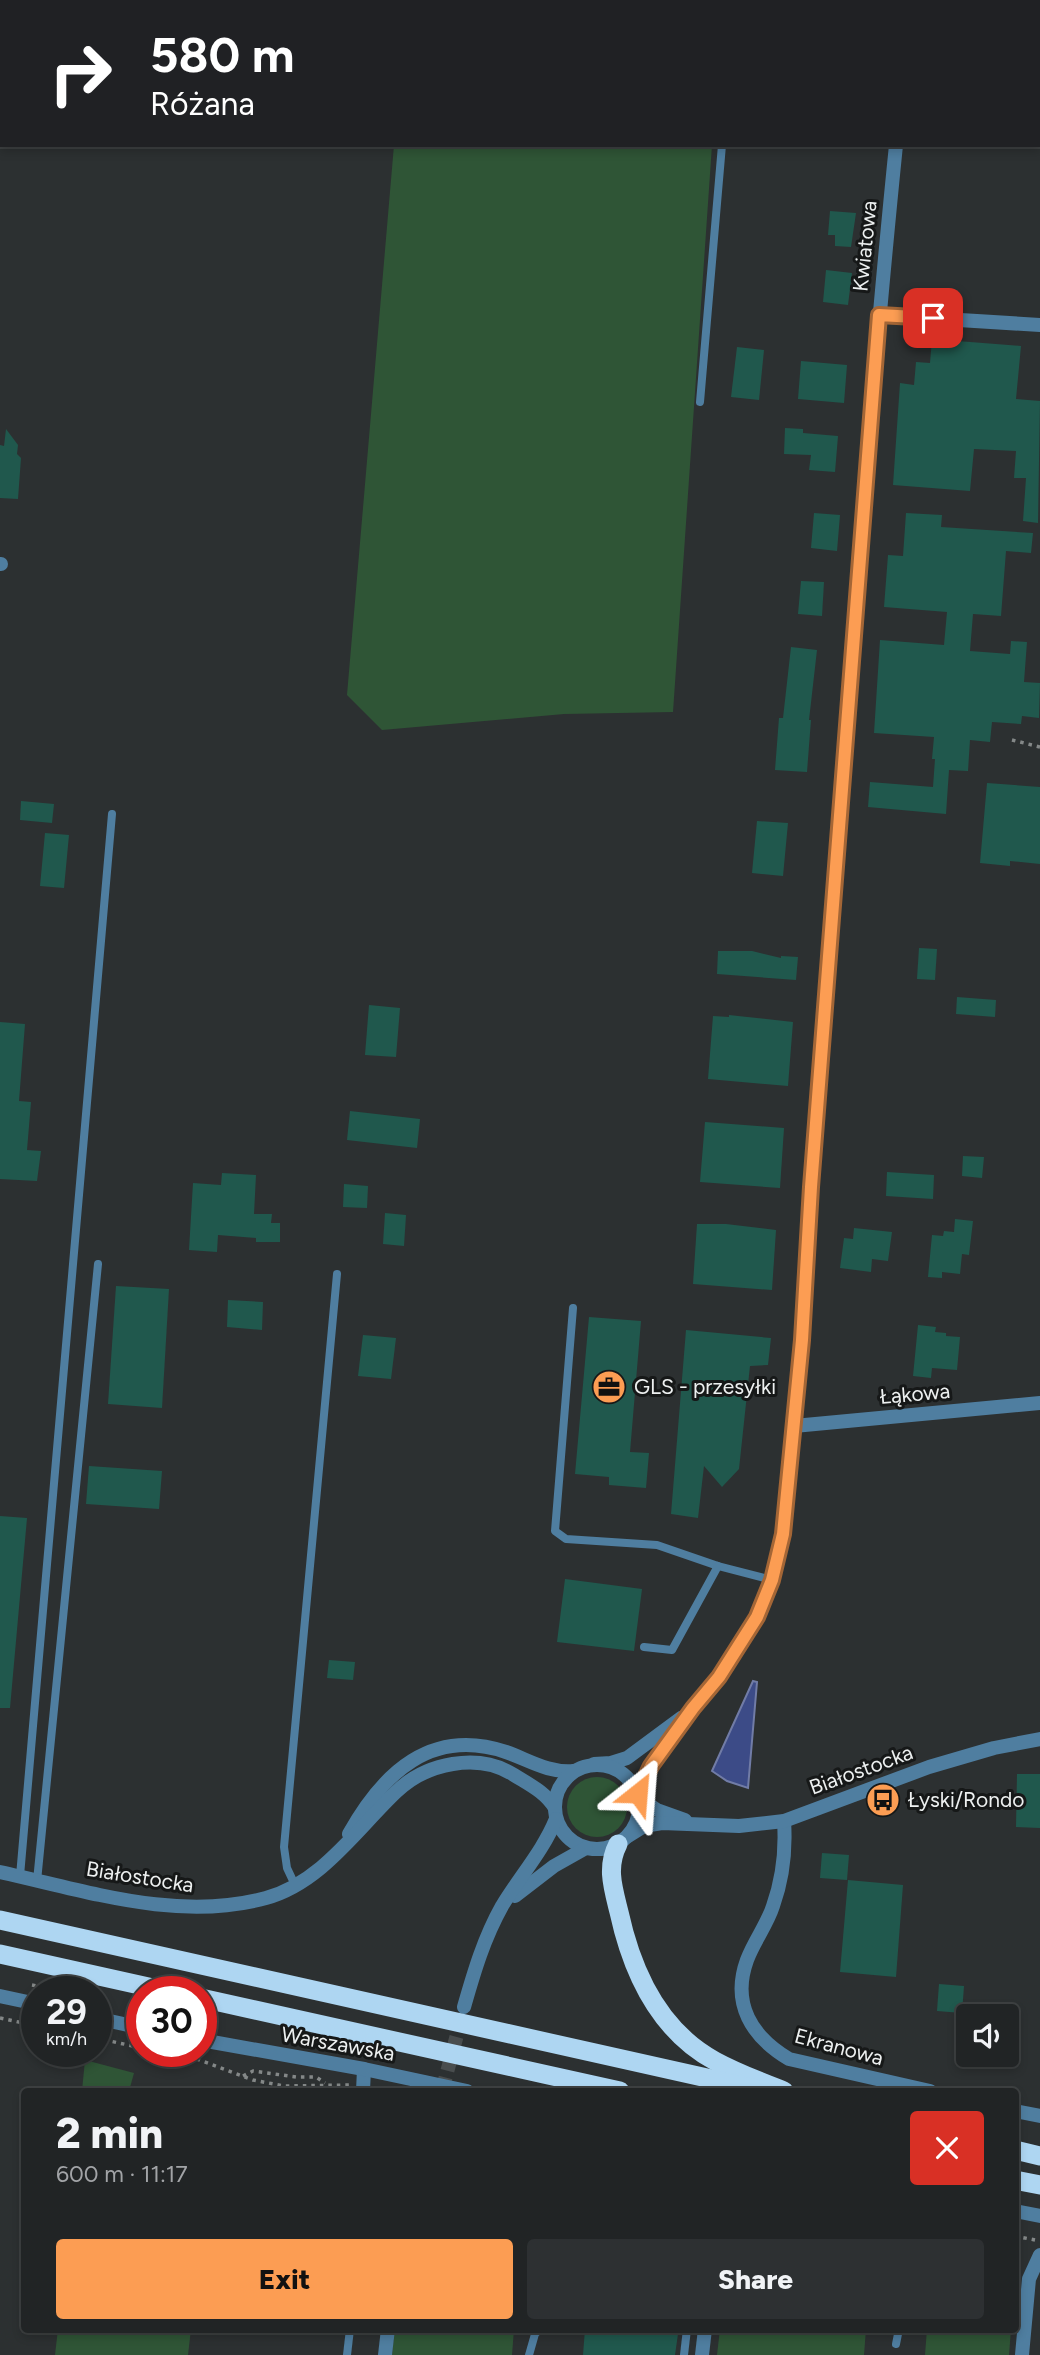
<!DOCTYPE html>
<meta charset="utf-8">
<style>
:root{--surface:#212425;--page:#2d3032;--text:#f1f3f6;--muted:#a2a4a7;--line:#3e4142;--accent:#fc9d53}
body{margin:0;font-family:Figtree,sans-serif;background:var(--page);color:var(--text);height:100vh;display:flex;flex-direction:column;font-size:26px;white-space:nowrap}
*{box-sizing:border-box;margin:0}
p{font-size:23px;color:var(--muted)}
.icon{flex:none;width:38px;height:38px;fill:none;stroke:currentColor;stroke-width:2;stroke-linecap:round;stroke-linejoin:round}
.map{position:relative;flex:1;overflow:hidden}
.details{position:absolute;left:21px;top:2088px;width:998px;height:245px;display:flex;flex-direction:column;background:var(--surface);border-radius:7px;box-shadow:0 4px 10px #0003,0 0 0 2px var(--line)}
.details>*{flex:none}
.hud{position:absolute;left:0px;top:0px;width:1041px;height:147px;box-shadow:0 4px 10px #0003,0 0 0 2px var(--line);background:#202124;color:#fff;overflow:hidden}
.tools{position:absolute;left:956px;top:2004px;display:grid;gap:14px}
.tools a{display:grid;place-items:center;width:63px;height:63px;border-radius:7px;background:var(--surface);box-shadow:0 4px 10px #0003,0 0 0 2px var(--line);font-size:35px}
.speed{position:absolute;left:21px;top:1976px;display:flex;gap:14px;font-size:35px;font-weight:700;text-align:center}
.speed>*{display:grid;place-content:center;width:91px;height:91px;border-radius:50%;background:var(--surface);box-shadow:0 4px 10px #0003,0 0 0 2px var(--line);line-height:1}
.speed small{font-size:18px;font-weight:400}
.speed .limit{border:10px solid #d22;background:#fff;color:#111}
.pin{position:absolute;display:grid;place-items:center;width:60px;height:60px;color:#fff;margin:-30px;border-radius:14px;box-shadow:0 4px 10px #0006}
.me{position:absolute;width:77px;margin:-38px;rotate:28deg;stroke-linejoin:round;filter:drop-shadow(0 0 5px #0008)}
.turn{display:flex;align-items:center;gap:24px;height:147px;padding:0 35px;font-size:32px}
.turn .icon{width:91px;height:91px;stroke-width:2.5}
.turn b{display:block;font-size:49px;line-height:60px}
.round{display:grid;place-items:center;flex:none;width:74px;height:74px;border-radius:7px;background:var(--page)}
.headline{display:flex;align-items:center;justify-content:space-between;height:119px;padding:0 35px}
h1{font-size:42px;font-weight:800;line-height:52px}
.action{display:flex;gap:14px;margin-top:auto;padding:14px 35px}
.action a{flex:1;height:80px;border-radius:7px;background:var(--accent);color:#111;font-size:28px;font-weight:800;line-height:80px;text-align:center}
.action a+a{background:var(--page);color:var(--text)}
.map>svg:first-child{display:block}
.green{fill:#2f5536}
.water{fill:#3c4b87;stroke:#717ca6;stroke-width:2}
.building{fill:#20584d}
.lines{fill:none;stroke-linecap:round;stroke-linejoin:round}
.tertiary-tunnel{stroke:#494d4e;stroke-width:14;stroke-dasharray:14 7;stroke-linecap:butt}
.path{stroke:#848888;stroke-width:3.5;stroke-dasharray:3.5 5;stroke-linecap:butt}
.service{stroke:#4f7ea0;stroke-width:8}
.minor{stroke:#4f7ea0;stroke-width:14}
.tertiary{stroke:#4f7ea0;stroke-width:14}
.trunk{stroke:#aed6f2;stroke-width:19}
.route-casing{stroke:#a46636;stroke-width:18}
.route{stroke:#fc9d53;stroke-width:12}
.labels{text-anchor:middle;stroke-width:6;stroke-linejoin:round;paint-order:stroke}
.street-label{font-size:21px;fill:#edf0f0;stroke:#161818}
.poi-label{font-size:21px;fill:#edf0f0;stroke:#161818;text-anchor:start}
</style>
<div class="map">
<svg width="1040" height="2355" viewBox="0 0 1040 2355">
<rect width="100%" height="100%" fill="#2c3031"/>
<g class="green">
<path d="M394,145h318l-39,567 -109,2 -182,16 -35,-35z"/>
<circle cx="597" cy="1807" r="30"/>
<path d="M85,2060l49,13 -5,18h-47z"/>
<path d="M58,2329h133l-3,26h-133z"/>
<path d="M395,2329h119l-2,26h-120z"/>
<path d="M720,2329h146l-2,26h-147z"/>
<path d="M927,2329h84l-2,26h-84z"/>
</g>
<path class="water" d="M753,1681l4,1 -9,106 -21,-7 -15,-10z"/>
<g class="building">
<path d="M830,211l26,2 -5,34 -16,-1v-11h-7z"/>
<path d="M826,270l26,3 -4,32 -25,-3z"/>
<path d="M932,339l89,7 -5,53 24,2 -2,122 -15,-2 3,-43h-12l2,-27 -42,-2 -4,42 -77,-6 7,-102 14,2 2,-23 14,1z"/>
<path d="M737,347l27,3 -5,50 -28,-3z"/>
<path d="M801,361l46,4 -3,38 -46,-4z"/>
<path d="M785,428l18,1v4l35,3 -3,36 -26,-2 2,-15 -27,-1z"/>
<path d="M6,429l12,16 -1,9 4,4 -3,41 -18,-1v-53l4,1z"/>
<path d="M814,513l26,2 -3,36 -26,-3z"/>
<path d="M906,513l36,2 -1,12 92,6 -2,20 -25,-2 -5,65 -28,-2 -3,37 40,3 1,-13 16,1 -3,40 16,1 -1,35 -17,-2 -1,8 -29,-2 -2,20 -20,-2 -2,31 -19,-1 -3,44 -78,-7 2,-25 63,5 2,-28h-3l2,-22 -60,-4 6,-93 64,5 3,-33 -63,-5 4,-52 15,1z"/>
<path d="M801,581l23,1 -2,34 -24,-2z"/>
<path d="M791,647l26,3 -8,70h2l-4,52 -32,-2 4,-52h4z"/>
<path d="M987,783l53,4v77l-30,-3v5l-30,-3z"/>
<path d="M21,801l33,3 -2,19 -32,-3z"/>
<path d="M757,821l31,2 -5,53 -31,-3z"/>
<path d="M45,833l24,2 -5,53 -24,-2z"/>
<path d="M919,948l18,1 -2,31 -18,-1z"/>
<path d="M718,951h34l29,7v-2l17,1 -2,23 -79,-6z"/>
<path d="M957,997l39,3 -1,17 -39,-3z"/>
<path d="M369,1005l31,3 -4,49 -31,-2z"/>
<path d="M729,1015l64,7 -5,64 -80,-7 5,-63 16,1z"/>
<path d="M0,1022l25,2 -6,77 12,1 -4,48 14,1 -4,30 -37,-2z"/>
<path d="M350,1111l70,8 -3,29 -70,-8z"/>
<path d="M705,1122l79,6 -4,60 -80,-6z"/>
<path d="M963,1156l21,1 -2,21 -20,-2z"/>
<path d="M887,1172l47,3 -1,24 -47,-3z"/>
<path d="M222,1173l34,2 -2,39h18l-1,9h9v19h-24v-4l-38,-3 -1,17 -28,-2 4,-67 28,2z"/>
<path d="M344,1184l24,2 -1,22 -24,-1z"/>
<path d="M385,1213l21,2 -2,31 -21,-2z"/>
<path d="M955,1219l18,2 -4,34 -7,-1 -2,20 -18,-2v6l-14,-1 4,-42 11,1 1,-5 10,1z"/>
<path d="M697,1224h29l50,6 -4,60 -79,-6z"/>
<path d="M854,1228l38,4 -4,29 -16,-2 -1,13 -31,-4 4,-30 9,1z"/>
<path d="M116,1286l53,3 -7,119 -54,-4z"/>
<path d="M228,1300l35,2 -1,28 -35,-3z"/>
<path d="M589,1317l52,4 -11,131 19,1 -3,35 -37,-3v-8l-34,-3z"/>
<path d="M918,1325l18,2 -1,5 11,1v3l14,1 -3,33 -25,-2 -1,10 -18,-2z"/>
<path d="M686,1330l85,8 -3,27 -18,1 -11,103 -17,18 -18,-21 -6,52 -27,-4z"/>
<path d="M363,1335l33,3 -5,41 -33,-3z"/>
<path d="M89,1466l73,5 -3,38 -73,-5z"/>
<path d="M0,1516l27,2 -17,190h-10z"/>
<path d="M565,1579l77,10 -8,62 -77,-9z"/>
<path d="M329,1660l26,2 -2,18 -26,-2z"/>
<path d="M1017,1774h23v54l-24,-1z"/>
<path d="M822,1853l27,2 -2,25 -27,-2z"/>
<path d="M848,1880l55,5 -7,92 -56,-5z"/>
<path d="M939,1984l25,2 -2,27 -25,-2z"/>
<path d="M585,2329l47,3v-3h18l-1,2 29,3 -3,21h-92z"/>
</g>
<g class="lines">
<path class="tertiary-tunnel" d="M442,2091l20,-75"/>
<g class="path">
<path d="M1012,740l28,7"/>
<path d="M32,1985l39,7"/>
<path d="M0,2018l37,8"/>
<path d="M96,2038l46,10"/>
<path d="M155,2051l39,7 59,22 31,6 66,-1"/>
<path d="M243,2076l10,-5 43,6h20l9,6"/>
<path d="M1015,2236l20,4"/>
</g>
<g class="service">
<path d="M489,2v-2"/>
<path d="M901,2v-2"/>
<path d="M700,402l22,-257"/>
<path d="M573,1308l-18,223 11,8 91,6 61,21 54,14"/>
<path d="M644,1647l28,3 46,-84"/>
<path d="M20,1876l92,-1062"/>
<path d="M37,1881l61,-617"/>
<path d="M295,1885l-8,-17 -3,-21 53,-573"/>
<path d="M896,2344l3,-15"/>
<path d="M347,2355l3,-26"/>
<path d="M529,2355l6,-21 5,-5"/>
<path d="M684,2355l3,-26"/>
</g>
<g class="minor">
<path d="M879,315l161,10"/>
<path d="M0,564h1"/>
<path d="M794,1426l246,-23"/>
<path d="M594,1764l17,-1 16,-5 54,-40"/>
<path d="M638,1793c6,-22 22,-40 35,-58 41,-55 88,-105 104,-173 11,-44 12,-91 17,-136 9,-101 14,-203 22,-305 26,-325 47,-651 80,-976"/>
<path d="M639,1798l18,12 28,10"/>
<path d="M784,1821c2,29 -1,57 -11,85 -6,19 -19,35 -26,54 -16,44 5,77 42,99l141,32"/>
<path d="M349,1834c34,-61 82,-107 157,-82 23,8 42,21 67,19"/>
<path d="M628,1836l16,-10 18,-3 77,3 45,-5 145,-54 65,-19 46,-9"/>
<path d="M0,1872c87,19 178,50 266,26 55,-15 91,-69 130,-106 30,-29 82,-40 118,-17 16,10 31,17 41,33"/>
<path d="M363,2091l1,-22"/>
<path d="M1015,2111l25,5"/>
<path d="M385,2355l3,-26"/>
<path d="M702,2355l3,-26"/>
<path d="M1022,2355l7,-76 11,-24"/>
</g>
<g class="tertiary">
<circle cx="597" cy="1807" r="42"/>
<path d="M515,1896l39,-30 32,-18"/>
<path d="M0,1996l37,8"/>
<path d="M464,2007c10,-35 20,-69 38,-101 18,-30 41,-55 54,-87"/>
<path d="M96,2018l46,10"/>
<path d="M201,2040l163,29 103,22"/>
<path d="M1015,2211l25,5"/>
</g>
<g class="trunk">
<path d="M618,1844c-12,23 -5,44 1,68 13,60 39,118 96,149 22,12 46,21 69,30"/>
<path d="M0,1920l765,171"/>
<path d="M0,1954l171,38"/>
<path d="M201,1998l419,93"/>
<path d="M1015,2150l25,6"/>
<path d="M1015,2180l25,5"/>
</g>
</g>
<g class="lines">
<defs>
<path id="route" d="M638,1793l13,-27 42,-58 26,-31 38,-60 15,-37 11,-46 19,-194 9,-153 68,-872 54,3"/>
</defs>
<use href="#route" class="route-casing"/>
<use href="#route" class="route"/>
</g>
<defs>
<symbol id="office-disc" viewBox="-11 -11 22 22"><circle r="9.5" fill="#fc9d53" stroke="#161818"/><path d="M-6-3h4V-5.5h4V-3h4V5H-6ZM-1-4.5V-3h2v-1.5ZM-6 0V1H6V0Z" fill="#111"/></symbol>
<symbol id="bus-disc" viewBox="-11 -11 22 22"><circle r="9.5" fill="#fc9d53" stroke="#161818"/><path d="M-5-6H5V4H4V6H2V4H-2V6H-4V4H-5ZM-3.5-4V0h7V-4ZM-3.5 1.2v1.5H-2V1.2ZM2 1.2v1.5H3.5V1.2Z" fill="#111"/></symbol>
</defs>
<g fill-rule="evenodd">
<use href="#office-disc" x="590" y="1368" width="38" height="38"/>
<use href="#bus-disc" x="864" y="1781" width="38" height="38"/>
</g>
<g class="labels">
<g class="street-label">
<text transform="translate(865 246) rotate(-84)" y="7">Kwiatowa</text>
<text transform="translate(915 1394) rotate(-5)" y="7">Łąkowa</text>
<text transform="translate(861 1770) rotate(-20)" y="7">Białostocka</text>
<text transform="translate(140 1877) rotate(9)" y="7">Białostocka</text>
<text transform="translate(338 2044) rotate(10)" y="7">Warszawska</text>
<text transform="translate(839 2047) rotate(15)" y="7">Ekranowa</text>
</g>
<g class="poi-label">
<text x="634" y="1394">GLS - przesyłki</text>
<text x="908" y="1807">Łyski/Rondo</text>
</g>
</g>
</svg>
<div class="tools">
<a><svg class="icon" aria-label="sound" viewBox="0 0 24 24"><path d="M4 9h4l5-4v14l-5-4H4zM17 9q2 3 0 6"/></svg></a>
</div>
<div class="speed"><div>29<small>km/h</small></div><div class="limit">30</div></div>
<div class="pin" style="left:933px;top:318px;background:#d93025"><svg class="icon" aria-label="arrive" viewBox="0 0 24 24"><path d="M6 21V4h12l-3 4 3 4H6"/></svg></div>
<svg class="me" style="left:638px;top:1793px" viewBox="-20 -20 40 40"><path d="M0-17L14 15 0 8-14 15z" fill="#fc9d53" stroke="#fff" stroke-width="4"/></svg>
<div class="hud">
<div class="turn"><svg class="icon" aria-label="right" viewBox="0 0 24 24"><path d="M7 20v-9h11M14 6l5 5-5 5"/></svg><div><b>580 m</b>Różana</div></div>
</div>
<section class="details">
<div class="headline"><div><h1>2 min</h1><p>600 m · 11:17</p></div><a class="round" style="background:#d93025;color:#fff"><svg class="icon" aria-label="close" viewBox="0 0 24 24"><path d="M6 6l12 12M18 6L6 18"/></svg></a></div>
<div class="action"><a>Exit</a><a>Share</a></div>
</section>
</div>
